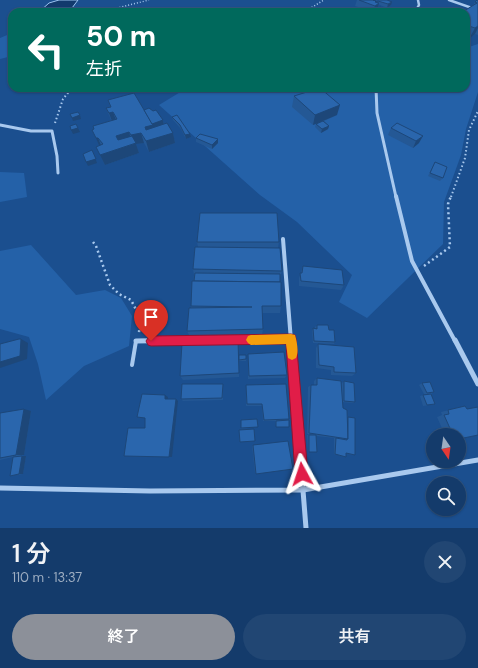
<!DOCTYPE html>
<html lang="ja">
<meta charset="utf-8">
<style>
:root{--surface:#143b6b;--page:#214673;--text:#f1f3f6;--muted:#9dadc1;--line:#33557e;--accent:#8c9099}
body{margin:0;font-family:"DM Sans","Noto Sans JP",sans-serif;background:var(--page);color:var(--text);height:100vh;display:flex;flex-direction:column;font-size:15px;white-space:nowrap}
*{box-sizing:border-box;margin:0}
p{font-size:13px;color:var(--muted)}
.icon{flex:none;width:22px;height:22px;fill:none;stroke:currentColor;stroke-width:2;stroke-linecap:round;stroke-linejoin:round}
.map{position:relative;height:528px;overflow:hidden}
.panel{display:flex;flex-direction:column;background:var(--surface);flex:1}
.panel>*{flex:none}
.top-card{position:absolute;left:8px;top:8px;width:462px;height:84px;border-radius:12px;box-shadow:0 1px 3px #0004,0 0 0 1px var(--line);background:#00695c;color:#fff;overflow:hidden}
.needle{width:26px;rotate:167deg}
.buttons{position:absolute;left:426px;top:428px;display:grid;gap:8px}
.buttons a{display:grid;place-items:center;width:40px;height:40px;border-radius:50%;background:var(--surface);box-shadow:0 1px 3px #0004,0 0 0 1px var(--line);font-size:20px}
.pin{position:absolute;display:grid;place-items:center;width:34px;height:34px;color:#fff;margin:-41px -17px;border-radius:50% 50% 50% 0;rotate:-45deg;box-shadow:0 0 4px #0007}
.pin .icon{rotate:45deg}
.me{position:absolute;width:44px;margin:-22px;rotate:355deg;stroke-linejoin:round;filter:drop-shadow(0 0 3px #0008)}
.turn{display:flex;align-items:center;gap:14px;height:84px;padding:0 12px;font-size:18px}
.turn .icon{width:52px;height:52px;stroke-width:2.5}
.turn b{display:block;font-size:28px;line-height:34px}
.round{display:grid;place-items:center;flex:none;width:42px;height:42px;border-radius:21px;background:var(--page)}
.head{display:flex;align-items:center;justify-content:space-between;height:68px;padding:0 12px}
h1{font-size:24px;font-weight:600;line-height:30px}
.button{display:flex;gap:8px;margin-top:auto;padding:8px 12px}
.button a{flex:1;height:46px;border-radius:24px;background:var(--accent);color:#fff;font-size:16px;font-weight:600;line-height:46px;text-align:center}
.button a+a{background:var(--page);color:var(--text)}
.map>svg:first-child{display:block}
.green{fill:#2461a8}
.water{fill:#123a6d;stroke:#9cc4f0}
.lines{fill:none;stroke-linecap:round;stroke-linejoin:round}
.path-far2{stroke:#a9c9ee;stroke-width:1.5;stroke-dasharray:1 2;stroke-linecap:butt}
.path-far1{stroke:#a9c9ee;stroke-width:2;stroke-dasharray:1.5 2.5;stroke-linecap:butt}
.path{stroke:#a9c9ee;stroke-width:2.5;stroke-dasharray:2 3;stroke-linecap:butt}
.service{stroke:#a9c9ee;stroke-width:4}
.minor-far3{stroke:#a9c9ee;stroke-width:2.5}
.minor-far2{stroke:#a9c9ee;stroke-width:3}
.minor-far1{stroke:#a9c9ee;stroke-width:4}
.minor{stroke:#a9c9ee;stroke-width:5}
.wall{fill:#245895}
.shaded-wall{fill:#1d4779}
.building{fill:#2a66ad;stroke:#1d4779}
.route{fill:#e11d48;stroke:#92132f}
.slow{fill:#f59e0b}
</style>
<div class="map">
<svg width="478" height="528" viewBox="0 0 478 528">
<rect width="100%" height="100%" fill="#1b4f8f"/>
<g class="green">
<path d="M12,33v23l-12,3v-21z"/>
<path d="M478,44v48l-12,37 -5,26 -17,47 -1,42 -76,74 -28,-16 13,-27 -55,-53 -37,-27 -101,-90 28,-17h60l27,3 5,-3h187v-40z"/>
<path d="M0,172l24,1 3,24 -27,5z"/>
<path d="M31,245l45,50 29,-5 16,8 11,18 -3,30 -45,20 -38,34 -8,-36 -9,-27 -29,-8v-78z"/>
</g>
<path class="water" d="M59,0h19l-9,12h-30l10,-9z"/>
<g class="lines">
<g class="path-far2">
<path d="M102,12l47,-12"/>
<path d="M304,12l20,-12"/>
</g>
<g class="path-far1">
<path d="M55,123l8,-24 9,-11"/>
<path d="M451,197l14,-39 4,-28 9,-19"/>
</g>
<g class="path">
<path d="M93,242l3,4 14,39 9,9 12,6 9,17 -1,16"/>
<path d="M424,266l26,-19 -2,-43 3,-8"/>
</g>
<path class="service" d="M132,365l4,-24"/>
<g class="minor-far3">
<path d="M449,0l29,10"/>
<path d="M415,12l4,-7 -1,-5"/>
</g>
<g class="minor-far2">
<path d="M376,88l1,25 19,84"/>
<path d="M0,125l31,6h21l5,25 1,17"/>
</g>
<g class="minor-far1">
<path d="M396,196l16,65 43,80"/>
<path d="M283,239l8,102"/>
<path d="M136,341l155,-2"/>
</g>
<g class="minor">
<path d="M291,340l15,188"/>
<path d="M455,340l23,44"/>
<path d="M136,341l60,-1"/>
<path d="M0,488l150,3 153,-1 175,-30"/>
</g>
</g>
<g class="wall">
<path d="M357,0h30l4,5 -4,3 -9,-4 -1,5h8l-1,3h-9l1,-1 -3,1h-1l-17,-6z"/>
<path d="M478,0v35l-3,-1 -6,5 -3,-1v-26l-2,-1 9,-6 2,-3z"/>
<path d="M294,96l43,19 -13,6 5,5 -1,3 -7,4 -6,-6 1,-3 -3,1 -21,-18z"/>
<path d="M108,100l36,10 19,10 1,4 9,9 2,10 -26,9 -5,-9 -8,1 3,9 -34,12 -9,-18 3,-1 -5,-17 17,-9 -5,-12 4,-1z"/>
<path d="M172,117l19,20 -5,2 -5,-10 -8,-9z"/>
<path d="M391,128l28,15 -6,5 -25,-13z"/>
<path d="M196,138l22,5 -6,6 -16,-7z"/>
<path d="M435,162l8,16 -3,3 -12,-5z"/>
<path d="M197,242h82l-1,6 4,23 -2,7 1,28 -1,7h-18l1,16 -1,6 -72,2 -3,-6 4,-23v-2l3,-31 -1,-6 5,-22z"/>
<path d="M303,266l41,19 -3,5 -42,-4v-8z"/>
<path d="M317,325l12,5 6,12 -1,2 -21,-1 -1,-12 1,-3 2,1v-2z"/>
<path d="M318,344l38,29 -4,3 -21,-1v-5l-15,-2v-20z"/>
<path d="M248,354l39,21 -2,3 -37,1z"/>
<path d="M239,355h7v6h-7v16l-56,3 -3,-4z"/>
<path d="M317,378l26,30 5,9 7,38 -9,-1v3h-2l-10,-3v-16h1l-19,-2 1,16h-9l-1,-17h5l-5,-1 1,-47 3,-2h3v-4z"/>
<path d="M344,381l11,21 -2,1 -11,-1v-19z"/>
<path d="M422,383l12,9 -3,2h-7l-5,-9z"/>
<path d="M223,384v16l-40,1 -2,-2z"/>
<path d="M246,387l43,32 -1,1 1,7h-13l-1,-6h1h-13l-1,-15h-16z"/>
<path d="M423,395l12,9 -12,2 -3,-10z"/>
<path d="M465,406l2,3 -8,26h-14l-8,-18 5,-2 -1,-3z"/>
<path d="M31,411l-7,44 -8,2 10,-1 -3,18 -13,2 3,-19 -13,3v-47z"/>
<path d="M241,420l17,7h-1l-16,2z"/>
<path d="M253,445l3,29 -1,-1 -3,-27z"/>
</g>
<g class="shaded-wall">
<path d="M392,2l-1,3 -4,3 1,-4z"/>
<path d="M379,3l-2,7h-1v1l-3,1 2,-6z"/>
<path d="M478,26v2l-3,6 -6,5 6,-11z"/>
<path d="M340,105l-3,10 -24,10 2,-10z"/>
<path d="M113,112l4,11 -4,1 -4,-11z"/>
<path d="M80,115l1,4 -8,2 -1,-3z"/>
<path d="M163,120l1,7 -16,11 -3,-11 7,-3z"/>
<path d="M329,126l-1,3 -7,4 1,-4z"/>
<path d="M78,128l2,4 -7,2 -2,-4z"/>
<path d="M129,132l3,10 -12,4 -4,-10z"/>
<path d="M141,133l3,10 -8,1 3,9 -34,12 -5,-10 34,-11 -3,-9z"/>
<path d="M173,133l2,10 -26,9 -3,-11z"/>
<path d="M190,134l1,3 -5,2 -1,-4z"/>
<path d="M423,136l-4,7 -6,5 3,-7z"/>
<path d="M96,138h2l4,10h-2z"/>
<path d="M218,139v4l-6,6v-4z"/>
<path d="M92,150l5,13 -9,3 -2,-4z"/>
<path d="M21,339l7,4 -1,16 -27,9v-6z"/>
<path d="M165,395l3,2v4l-3,-2z"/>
<path d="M176,399l2,2 -6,56h-3z"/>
<path d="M24,409l7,2 -7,44h-8z"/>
<path d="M22,456h4l-3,18h-4z"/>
</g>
<g class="building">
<path d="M359,0h14l3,1 -1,1 4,1 -4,3z"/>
<path d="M373,0h14l5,2 -4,2 -10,-3 -2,1v-1z"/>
<path d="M477,0h1v26l-3,2 -9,-3v-13h-6l4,-1 13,-8 -2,-1z"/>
<path d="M380,7l5,2 -4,3 -5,-2z"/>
<path d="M435,10l6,2h-8z"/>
<path d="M320,88l20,17 -25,10 -21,-19z"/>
<path d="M134,93l19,32 -8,2 1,3 21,-7 6,10 -27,8 -5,-8 -10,2 -2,-3 -13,4 2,4 14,-4 4,7 -36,12 -4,-8 7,-3 -5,-6h-2l-4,-8 2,-1 -1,-3 24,-7 -4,-7 -4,1 -3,-5 5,-1 -3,-7z"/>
<path d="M149,108l4,3 3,-1 7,10 -11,4 -8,-14z"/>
<path d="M78,112l2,3 -8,3 -2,-4z"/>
<path d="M177,115l13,19 -5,1 -5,-10 -8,-8z"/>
<path d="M323,121l6,5 -7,3 -6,-5z"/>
<path d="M397,123l26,13 -7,5 -25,-13z"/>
<path d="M76,124l2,4 -7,2 -1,-4z"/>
<path d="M200,134l18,5 -6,6 -16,-7z"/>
<path d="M92,150l4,9 -10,3 -3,-8z"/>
<path d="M435,162l12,5 -4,11 -13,-5z"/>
<path d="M200,213h77l2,29h-82z"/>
<path d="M195,247l85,1 2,23 -89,-2z"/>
<path d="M303,266l39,4 2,15 -43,-4 -1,-8h2z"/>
<path d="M195,273l85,1v8l-86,-1z"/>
<path d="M192,281l89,1v24h-19l1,23 -76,2 2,-23 63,-1 -61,-1z"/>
<path d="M317,325h11l1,5h5l1,12 -21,-1 -1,-13 4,1z"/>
<path d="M19,339h2l-1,17 -20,6v-18z"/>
<path d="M238,340l1,33 -59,3 2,-33z"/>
<path d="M318,344l36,3 2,26 -22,-1v-5l-15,-2z"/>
<path d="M284,352l3,23 -38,1 -1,-22z"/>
<path d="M239,355h7v4l-7,1z"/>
<path d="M317,378l24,3 2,27 4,2 1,29 -39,-6 2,-48h6z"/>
<path d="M344,381l10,2 1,19 -11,-1z"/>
<path d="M430,382l4,10 -7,1 -5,-10z"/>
<path d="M182,384h41l-1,14 -41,1z"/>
<path d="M286,384l3,35 -25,1 -2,-16h-15l-1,-19z"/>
<path d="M142,394l23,1v4h11l-7,58 -45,-1 4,-28h17v-10l-8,-1z"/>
<path d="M431,394l4,10 -8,1 -4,-10z"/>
<path d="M465,406l2,3 11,-2v28l-19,4v-4h-6l-9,-20 5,-1 -1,-4z"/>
<path d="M24,409l-8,46 -16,3v-45z"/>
<path d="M348,417l7,1v37l-9,-2v4l-11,-3 1,-16 11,2v-1h1z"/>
<path d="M257,419l1,8 -17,1v-8z"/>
<path d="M289,420v7h-13v-6z"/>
<path d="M254,429l1,12 -15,1 -1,-12z"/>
<path d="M309,435h7l1,17h-8z"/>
<path d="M288,441l5,28 -37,5 -3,-29z"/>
<path d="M22,456l-3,18 -9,2 3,-19z"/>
</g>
<path class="route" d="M291,334l4,1 1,4 12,135 -2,5 -4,2 -5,-2 -2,-5 -9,-130 -135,2 -3,-1 -2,-4 2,-3 3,-2z"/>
<path class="slow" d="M291,334l4,1c2,7 4,17 1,23l-4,2 -4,-2 -2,-14 -35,1 -3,-2 -2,-3 2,-4 3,-1z"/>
</svg>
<div class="buttons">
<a><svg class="needle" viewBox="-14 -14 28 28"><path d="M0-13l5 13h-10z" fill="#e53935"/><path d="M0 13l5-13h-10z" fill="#9dadc1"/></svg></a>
<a><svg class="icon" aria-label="search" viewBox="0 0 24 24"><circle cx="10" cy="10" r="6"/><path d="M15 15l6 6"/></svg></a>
</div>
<div class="pin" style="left:151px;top:341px;background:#d93025"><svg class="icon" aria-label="arrive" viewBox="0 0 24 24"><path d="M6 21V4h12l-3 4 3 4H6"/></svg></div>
<svg class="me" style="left:302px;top:474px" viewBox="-20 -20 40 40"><path d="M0-17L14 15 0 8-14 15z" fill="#e11d48" stroke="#fff" stroke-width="4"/></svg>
<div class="top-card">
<div class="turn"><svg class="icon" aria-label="left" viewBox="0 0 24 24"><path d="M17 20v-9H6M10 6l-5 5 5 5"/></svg><div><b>50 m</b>左折</div></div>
</div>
</div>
<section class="panel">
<div class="head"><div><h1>1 分</h1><p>110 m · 13:37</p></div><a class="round"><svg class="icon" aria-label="close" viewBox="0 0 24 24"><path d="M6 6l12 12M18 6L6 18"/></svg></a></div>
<div class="button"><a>終了</a><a>共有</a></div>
</section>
